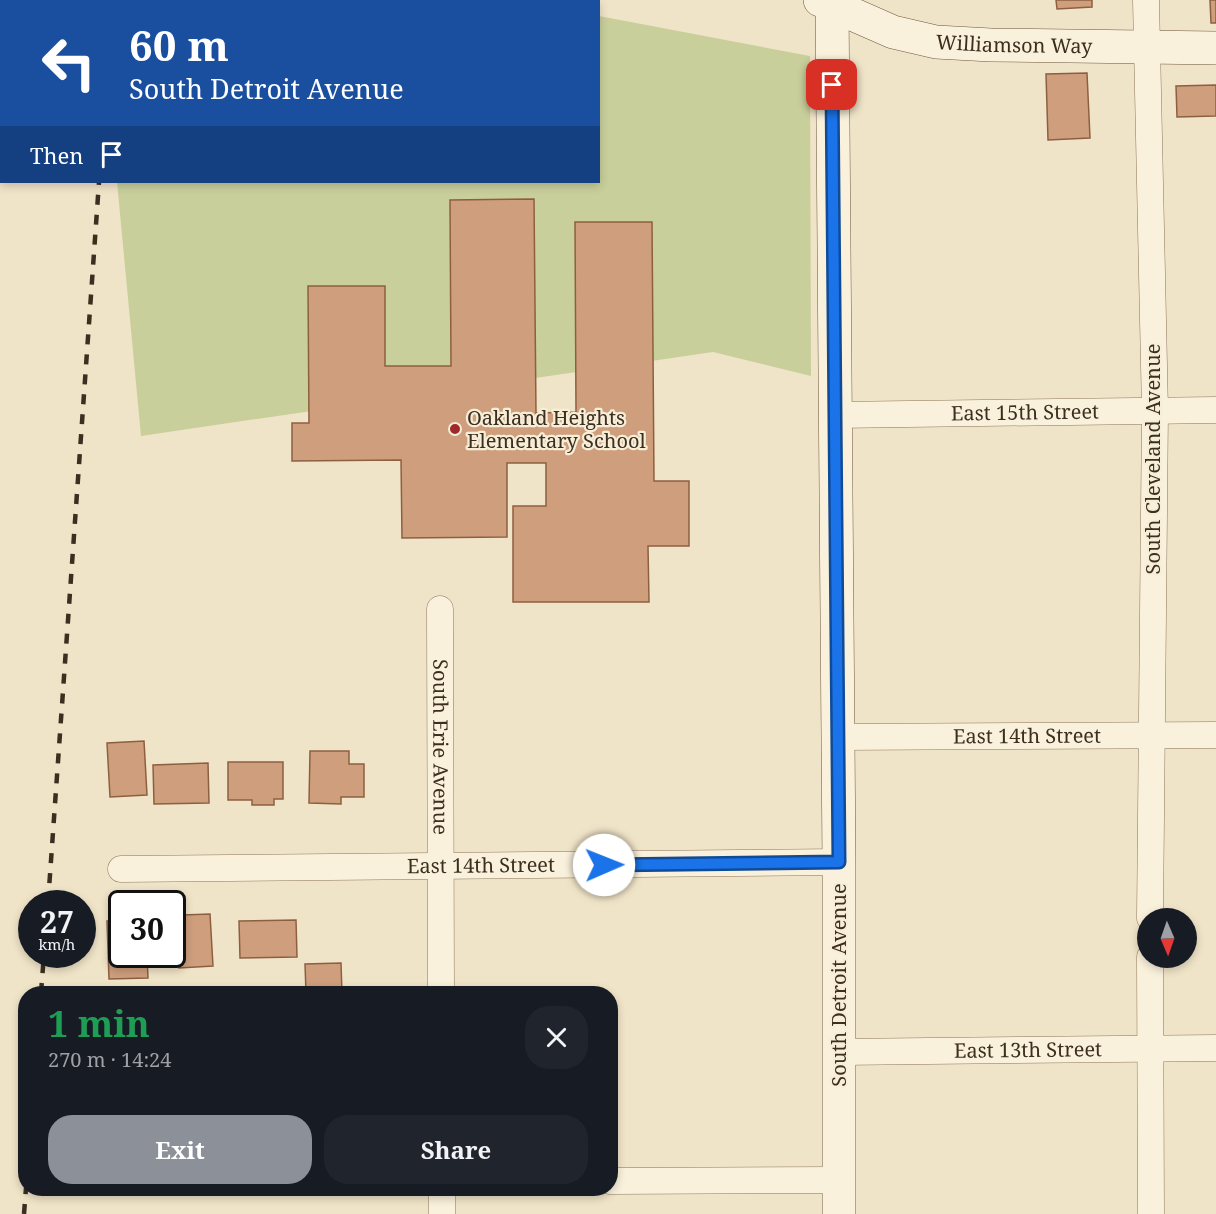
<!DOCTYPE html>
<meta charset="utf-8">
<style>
:root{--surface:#171b24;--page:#20242c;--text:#f1f3f6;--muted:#9ea1a6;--accent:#8c9099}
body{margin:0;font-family:"Noto Serif",serif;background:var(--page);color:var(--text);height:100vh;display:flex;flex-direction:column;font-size:22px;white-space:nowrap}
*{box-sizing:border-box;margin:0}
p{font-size:20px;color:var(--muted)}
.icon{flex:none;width:33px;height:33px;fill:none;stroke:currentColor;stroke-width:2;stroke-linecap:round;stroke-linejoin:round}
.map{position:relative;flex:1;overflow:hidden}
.details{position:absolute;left:18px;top:986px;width:600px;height:210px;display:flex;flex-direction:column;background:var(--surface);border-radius:24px;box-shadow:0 3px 9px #0003}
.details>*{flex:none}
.top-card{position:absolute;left:0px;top:0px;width:600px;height:183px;box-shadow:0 3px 9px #0003;background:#1a4fa0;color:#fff;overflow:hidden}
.needle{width:39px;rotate:178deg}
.fabs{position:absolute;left:1137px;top:908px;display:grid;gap:12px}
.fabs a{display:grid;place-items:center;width:60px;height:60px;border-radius:50%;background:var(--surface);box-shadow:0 3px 9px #0003;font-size:30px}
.speed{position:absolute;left:18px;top:890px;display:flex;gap:12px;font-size:30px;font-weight:700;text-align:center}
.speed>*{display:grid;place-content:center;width:78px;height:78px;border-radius:50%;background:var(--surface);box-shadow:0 3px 9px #0003;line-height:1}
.speed small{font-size:15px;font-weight:400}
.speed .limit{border:3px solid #111;border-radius:9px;background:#fff;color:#111}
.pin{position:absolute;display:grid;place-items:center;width:51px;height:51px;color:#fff;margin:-26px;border-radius:12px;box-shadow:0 3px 9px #0006}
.me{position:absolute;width:66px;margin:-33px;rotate:89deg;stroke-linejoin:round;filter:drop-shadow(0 0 4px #0008)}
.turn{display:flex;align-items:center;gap:21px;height:126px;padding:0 30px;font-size:27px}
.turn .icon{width:78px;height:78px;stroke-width:2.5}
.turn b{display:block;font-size:42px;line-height:51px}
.then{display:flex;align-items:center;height:57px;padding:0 30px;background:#0003;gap:12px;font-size:22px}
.round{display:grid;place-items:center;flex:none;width:63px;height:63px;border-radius:24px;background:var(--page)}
.summary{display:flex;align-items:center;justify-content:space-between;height:102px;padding:0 30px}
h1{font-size:36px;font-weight:700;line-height:45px;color:#1e9e55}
.primary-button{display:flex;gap:12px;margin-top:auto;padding:12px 30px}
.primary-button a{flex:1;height:69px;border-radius:24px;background:var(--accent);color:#fff;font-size:24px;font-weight:700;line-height:69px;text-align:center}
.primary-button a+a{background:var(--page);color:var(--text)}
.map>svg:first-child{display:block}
.green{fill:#c9cf9b}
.building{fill:#cf9f7d;stroke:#8d5f41;stroke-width:1.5}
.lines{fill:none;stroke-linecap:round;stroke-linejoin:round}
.street-casing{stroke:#8d765c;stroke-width:27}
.secondary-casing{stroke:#6f573f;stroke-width:34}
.street{stroke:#faf1dc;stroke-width:26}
.secondary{stroke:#faf1dc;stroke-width:33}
.rail{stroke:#3d2e20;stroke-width:4.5;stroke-dasharray:10 10;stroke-linecap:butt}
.route-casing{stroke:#114b97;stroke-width:15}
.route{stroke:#1a73e8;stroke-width:10}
.poi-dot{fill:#9e2a2b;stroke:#f7eed8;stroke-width:2}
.labels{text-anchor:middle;stroke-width:4.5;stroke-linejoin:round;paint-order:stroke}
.street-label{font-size:20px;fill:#3d2e20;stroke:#f7eed8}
.poi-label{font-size:20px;fill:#3d2e20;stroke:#f7eed8;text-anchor:start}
</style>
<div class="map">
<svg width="1216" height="1214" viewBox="0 0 1216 1214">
<rect width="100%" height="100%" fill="#f0e4c8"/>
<path class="green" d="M599,16l211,40 1,320 -98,-24 -572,84 -24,-254h481z"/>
<g class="building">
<path d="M1056,0h36v7l-35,2z"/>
<path d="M1210,0h6v23h-5z"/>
<path d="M1087,73l3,65 -42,2 -2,-66z"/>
<path d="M1216,85v31l-39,1 -1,-31z"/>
<path d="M534,199l2,214 40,-1 -1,-190h77l2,259h35v65h-41l1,56h-136v-96h33v-43h-39v74l-105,1 -1,-78 -109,1v-38h17l-1,-137h77v80h66l-1,-166z"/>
<path d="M144,741l3,54 -37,2 -3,-54z"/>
<path d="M310,751h39v13h15v33h-23v7l-32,-1z"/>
<path d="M228,762h55v37h-9v6h-22v-5h-24z"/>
<path d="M208,763l1,40 -55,1 -1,-39z"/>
<path d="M210,914l3,52 -34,2 -1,-15h-6v-30l11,-1 -1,-7z"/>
<path d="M122,920v34h25l1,24 -39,1 -2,-58z"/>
<path d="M296,920l1,37 -57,1 -1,-37z"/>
<path d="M341,963l1,30h-36l-1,-29z"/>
</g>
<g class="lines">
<defs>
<g id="street">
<path d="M1146,0l9,411 -5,507"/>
<path id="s1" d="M835,415l381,-5"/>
<path id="s2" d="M440,609l1,384"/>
<path id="s3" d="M838,737l378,-2"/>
<path id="s4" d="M121,869l718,-7"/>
<path d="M1150,957l1,257"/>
<path id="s5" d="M839,1052l377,-4"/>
<path d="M610,1181l229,-1"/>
<path d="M442,1188v26"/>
</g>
<g id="secondary">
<path id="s6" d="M820,0l73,32 43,10 55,3 225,3"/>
<path d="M832,0l7,862v352"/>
<path d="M212,2l3,-2"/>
<path d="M0,58h2"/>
</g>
</defs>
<use href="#street" class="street-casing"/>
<use href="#secondary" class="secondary-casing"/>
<use href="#street" class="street"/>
<use href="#secondary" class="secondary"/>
<g class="rail">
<path d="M112,2v-2"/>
<path d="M48,903l51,-721"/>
<path d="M41,993l3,-39"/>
<path d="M24,1214l2,-26"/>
</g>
</g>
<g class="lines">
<defs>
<path id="route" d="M604,865l235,-3 -7,-777"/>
</defs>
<use href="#route" class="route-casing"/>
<use href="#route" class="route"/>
</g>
<circle class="poi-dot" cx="455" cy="429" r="6"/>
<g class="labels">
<g class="street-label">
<text dy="7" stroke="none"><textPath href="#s6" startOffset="202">Williamson Way</textPath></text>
<text dy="7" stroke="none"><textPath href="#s1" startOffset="190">East 15th Street</textPath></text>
<text transform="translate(1153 459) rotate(-90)" y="7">South Cleveland Avenue</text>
<text dy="7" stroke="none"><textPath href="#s3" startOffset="189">East 14th Street</textPath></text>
<text dy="7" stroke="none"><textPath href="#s2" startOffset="138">South Erie Avenue</textPath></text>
<text dy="7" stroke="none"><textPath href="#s4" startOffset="360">East 14th Street</textPath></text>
<text transform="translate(839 985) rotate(-90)" y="7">South Detroit Avenue</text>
<text dy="7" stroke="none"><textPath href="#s5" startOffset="189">East 13th Street</textPath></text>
</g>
<g class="poi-label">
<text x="467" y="425">Oakland Heights<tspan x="467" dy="23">Elementary School</tspan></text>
</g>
</g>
</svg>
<div class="fabs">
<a><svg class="needle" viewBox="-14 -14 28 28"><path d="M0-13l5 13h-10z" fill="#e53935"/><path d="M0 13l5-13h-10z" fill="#9ea1a6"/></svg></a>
</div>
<div class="speed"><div>27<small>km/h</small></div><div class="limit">30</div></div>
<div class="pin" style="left:832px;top:85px;background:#d93025"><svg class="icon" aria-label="arrive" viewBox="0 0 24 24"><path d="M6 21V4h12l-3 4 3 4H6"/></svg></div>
<svg class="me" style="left:604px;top:865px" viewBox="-20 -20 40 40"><circle r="19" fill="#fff"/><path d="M0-13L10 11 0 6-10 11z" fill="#1a73e8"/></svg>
<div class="top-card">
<div class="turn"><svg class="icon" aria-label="left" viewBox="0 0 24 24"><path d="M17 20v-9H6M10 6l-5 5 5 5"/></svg><div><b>60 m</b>South Detroit Avenue</div></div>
<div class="then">Then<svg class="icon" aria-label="arrive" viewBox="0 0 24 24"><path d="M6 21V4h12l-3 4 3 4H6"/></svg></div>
</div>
<section class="details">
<div class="summary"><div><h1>1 min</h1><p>270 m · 14:24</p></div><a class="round"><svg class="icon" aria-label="close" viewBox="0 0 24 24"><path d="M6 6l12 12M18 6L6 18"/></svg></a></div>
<div class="primary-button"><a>Exit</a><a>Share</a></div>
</section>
</div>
